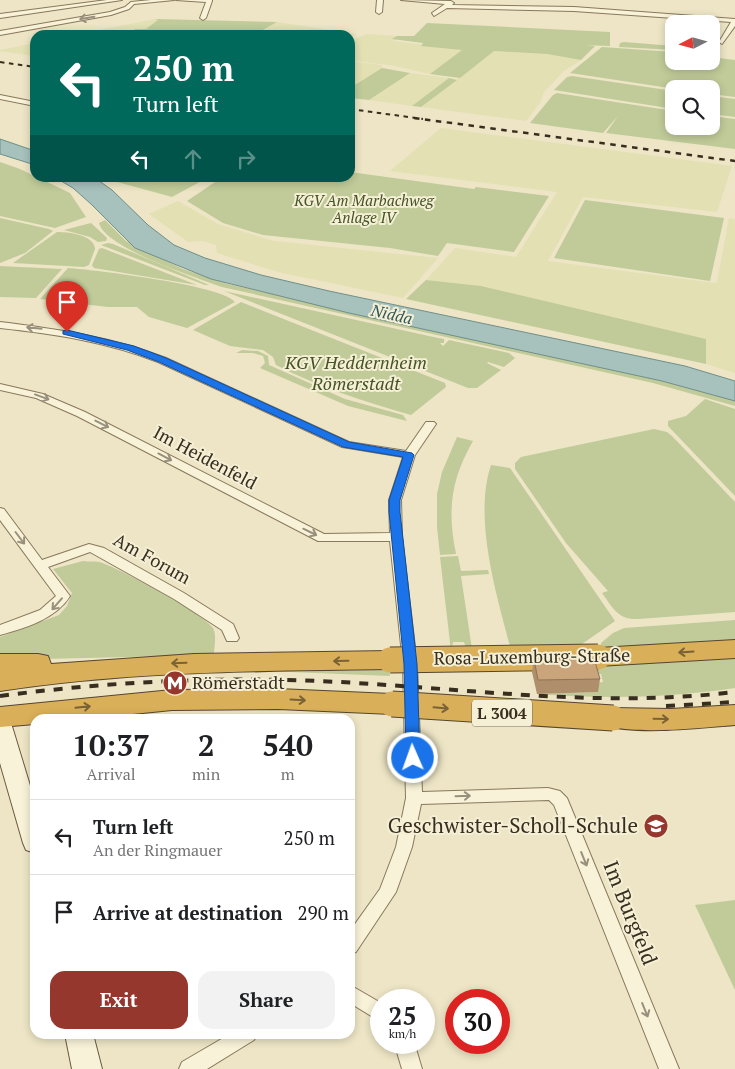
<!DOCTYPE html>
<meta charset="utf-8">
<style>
:root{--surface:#fff;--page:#f2f2f2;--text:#202124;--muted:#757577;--line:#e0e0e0;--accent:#95372d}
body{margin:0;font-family:"PT Serif",serif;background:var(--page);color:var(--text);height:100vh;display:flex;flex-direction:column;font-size:19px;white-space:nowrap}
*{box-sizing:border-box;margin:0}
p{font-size:16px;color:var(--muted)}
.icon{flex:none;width:28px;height:28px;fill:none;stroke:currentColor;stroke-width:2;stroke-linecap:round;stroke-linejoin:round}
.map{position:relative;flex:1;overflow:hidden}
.panel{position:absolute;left:30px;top:714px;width:325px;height:325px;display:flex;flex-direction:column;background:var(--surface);border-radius:15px;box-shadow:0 2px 8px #0003}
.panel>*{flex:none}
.hud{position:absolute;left:30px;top:30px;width:325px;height:152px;border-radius:15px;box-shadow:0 2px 8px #0003;background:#00695c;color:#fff;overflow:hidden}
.needle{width:32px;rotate:264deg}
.controls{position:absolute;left:665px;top:15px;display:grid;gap:10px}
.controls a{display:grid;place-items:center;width:55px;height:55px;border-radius:10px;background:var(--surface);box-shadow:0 2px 8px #0003;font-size:25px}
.speed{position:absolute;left:370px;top:989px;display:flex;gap:10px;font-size:25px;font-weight:700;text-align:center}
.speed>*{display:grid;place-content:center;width:65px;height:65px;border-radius:50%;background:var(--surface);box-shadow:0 2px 8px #0003;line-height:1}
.speed small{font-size:12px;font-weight:400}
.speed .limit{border:8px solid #d22;background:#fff;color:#111}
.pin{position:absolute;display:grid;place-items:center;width:42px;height:42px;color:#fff;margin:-51px -21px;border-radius:50% 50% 50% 0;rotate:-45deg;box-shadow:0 0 5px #0007}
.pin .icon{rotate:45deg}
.me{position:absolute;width:55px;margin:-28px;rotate:358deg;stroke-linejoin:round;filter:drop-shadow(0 0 4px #0008)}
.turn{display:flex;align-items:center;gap:18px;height:105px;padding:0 20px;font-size:22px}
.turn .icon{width:65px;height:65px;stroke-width:2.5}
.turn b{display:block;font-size:35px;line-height:42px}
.lanes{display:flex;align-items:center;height:48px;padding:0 20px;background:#0003;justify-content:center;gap:25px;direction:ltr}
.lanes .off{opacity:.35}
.eta{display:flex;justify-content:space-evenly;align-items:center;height:85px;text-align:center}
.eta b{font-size:30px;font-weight:700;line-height:35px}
.action{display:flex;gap:10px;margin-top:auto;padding:10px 20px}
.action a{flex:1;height:58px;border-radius:15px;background:var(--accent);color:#fff;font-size:20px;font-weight:700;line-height:58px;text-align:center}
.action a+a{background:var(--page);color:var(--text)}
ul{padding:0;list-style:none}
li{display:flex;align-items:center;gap:15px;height:75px;padding:0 20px;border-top:1px solid var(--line)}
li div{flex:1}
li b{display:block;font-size:19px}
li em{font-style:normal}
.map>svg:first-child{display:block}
.farmland{fill:#e3e0b3}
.green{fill:#c0cb99}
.cemetery{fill:#b7c098}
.water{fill:#a7c1bc;stroke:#6e8f8a}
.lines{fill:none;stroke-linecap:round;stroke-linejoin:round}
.street-casing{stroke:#88785c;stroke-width:2}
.secondary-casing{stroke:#6a593f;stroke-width:2}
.highway-casing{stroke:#564530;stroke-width:2}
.street{fill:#f8f2d8;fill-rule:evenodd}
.secondary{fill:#f8f2d8;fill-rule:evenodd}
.highway{fill:#daaf59;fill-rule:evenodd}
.rail-far2{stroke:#382e1f;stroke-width:2;stroke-dasharray:4.5 4.5;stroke-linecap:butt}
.rail-far1{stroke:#382e1f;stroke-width:2.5;stroke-dasharray:5.5 5.5;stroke-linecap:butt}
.rail{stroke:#382e1f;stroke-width:4;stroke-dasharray:9 9;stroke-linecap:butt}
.highway-bridge-casing{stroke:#564530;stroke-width:27;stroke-linecap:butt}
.highway-bridge{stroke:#daaf59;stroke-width:25}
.wall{fill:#ae8e6b}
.building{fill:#caa57c;stroke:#8d7457}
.oneway{stroke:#98907c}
.oneway2{stroke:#796236}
.route{fill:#1a73e8;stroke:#114b97}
.labels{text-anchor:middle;stroke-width:4;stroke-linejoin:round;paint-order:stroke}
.far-park-label{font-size:15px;font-style:italic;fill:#445426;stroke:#f5efd5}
.far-water-label{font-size:16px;font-style:italic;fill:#2f5658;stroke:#f5efd5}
.shield{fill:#f5efd5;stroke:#716856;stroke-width:1}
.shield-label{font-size:16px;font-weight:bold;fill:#382e1f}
.park-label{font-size:18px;font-style:italic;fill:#445426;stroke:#f5efd5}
.street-label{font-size:18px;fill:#382e1f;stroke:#f5efd5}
.poi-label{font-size:18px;fill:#382e1f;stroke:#f5efd5;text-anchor:start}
.near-poi-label{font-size:21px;fill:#382e1f;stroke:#f5efd5;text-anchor:end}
.near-street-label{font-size:21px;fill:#382e1f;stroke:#f5efd5}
</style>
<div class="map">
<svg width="735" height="1069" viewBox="0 0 735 1069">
<rect width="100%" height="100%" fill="#ede5c5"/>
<g class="farmland">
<path d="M155,19l4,1 -13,9h-12l5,6h-64z"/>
<path d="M277,22l79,12 -6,2 -96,-1z"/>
<path d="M367,34l30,2 -3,5 69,9 -33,24 -35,-8 -45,-6v-19z"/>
<path d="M35,43v13l-35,-5v-1z"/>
<path d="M494,51l53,3 34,6 -17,11 -20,21 -4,11 -14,18 -105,-14z"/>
<path d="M350,61l32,4v3l-32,20z"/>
<path d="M410,73l39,5 -37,28 -43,-6z"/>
<path d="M441,128l291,38 -15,46 -134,-15 -35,64 167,22 2,-1 12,-64 6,1v154l-29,-9v-25l-225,-53 -55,-6 29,-32 61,9 41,-65 -167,-21z"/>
<path d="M178,201l40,23 56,17 164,17 -35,40 -125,-26 -61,-19 -1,-8 -13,-4 -15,1 -39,-28z"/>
</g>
<g class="green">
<path d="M155,19l122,3 -23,13h-115l-5,-6h12l12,-9z"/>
<path d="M427,23l183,9v14l-24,-1 9,1 -14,14 -34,-6 -53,-3 -34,27 -30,-4 32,-24 -41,-4 2,-3 -31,-4 5,-3h17z"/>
<path d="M624,42l50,4v4l-55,-3 1,-4z"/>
<path d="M602,47l72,5v9h37v-4l24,3v37l-24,-3v-5h-35l-106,-16z"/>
<path d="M382,68l28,5 -41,27 -19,-2v-10z"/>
<path d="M572,76l102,15v18l-120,-19 13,-13z"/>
<path d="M449,78l8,2 -36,27 -9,-1z"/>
<path d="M557,93l117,18v15h37v-10l24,3v30l-129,-16 12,-17 -15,17 -73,-10 23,-28z"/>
<path d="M711,96l24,3v18l-24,-3z"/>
<path d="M0,162l20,7 50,24 16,24 -31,11 -55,-12z"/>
<path d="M350,172l124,17 2,-2 73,9 -35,56 -67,-9 -9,13 -48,-8 -127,-13 -40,-12 -36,-22 34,-23h129z"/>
<path d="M114,178h93l-35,19 -62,-17z"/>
<path d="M585,200l139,18 -14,63 -156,-23z"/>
<path d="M0,218l49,11 4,2 -28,22 -25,10z"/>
<path d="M105,220l21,21 57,28 45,15 434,97 73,20v5l-82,-23 -431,-96c-25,-9 -117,-39 -123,-64z"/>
<path d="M91,223l16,15 -1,3 -8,1 -8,-5 -26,-7z"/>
<path d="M57,232c12,0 37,3 38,17l-6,16 -5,2 -71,-4z"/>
<path d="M108,243l5,1 96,41h-4l-104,-40z"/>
<path d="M102,248l95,37 -103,-17 -2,-3 7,-16z"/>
<path d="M0,266l62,3 -26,29 -36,-1z"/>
<path d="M68,268c27,2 154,17 167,34l-48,26 -38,-11 -12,-10h-29l-68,-8z"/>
<path d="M426,280l55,6 225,53v25l-300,-65z"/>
<path d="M224,291l214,47 6,1v4h-4l3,3 6,-6 60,13 6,5 -11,9 -16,-5 -1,1 14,7 -24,18h-9z"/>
<path d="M241,302l204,81 1,4 -35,28c-46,-13 -92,-28 -135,-50l-3,-8 -10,-7 -33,-4 -37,-16z"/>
<path d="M242,350l16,1 10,5 1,9 76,34 58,16 4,6 -59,-15 -88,-38 5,-5 -2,-7 -10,-3h-17z"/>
<path d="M705,399l30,10v87l-67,-70v-5l18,-5z"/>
<path d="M654,429l13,3 5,4 63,66v110l-97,7c-20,1 -25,-11 -36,-26l6,-2 -42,-48 -51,-74v-6l6,-6z"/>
<path d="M457,437l16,4c-22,38 -26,69 -17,113l-16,1 -3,-28v-33l5,-22z"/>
<path d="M491,465l19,3 105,153 -33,23 -71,6c-14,-54 -38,-131 -20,-185z"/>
<path d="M458,556l3,15 27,-1 1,4 -28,2 11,73 -5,2 -3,-9h-11l-2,9 -11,-94z"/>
<path d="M83,561c5,1 11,0 16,1 17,4 106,53 114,66 4,7 1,20 1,27l-214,5v-23l59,-22 8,-9 5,-13 -19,-24z"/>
<path d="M735,620v22l-134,7v-6l12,-10 11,-5z"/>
<path d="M735,655v33c-66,10 -132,11 -198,6l60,-2 -2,-9 8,-1 -2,-8 -8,1 6,-7v-4z"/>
<path d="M389,667l1,9 -124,-5z"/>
<path d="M735,900v90l-40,-85z"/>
</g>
<path class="cemetery" d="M201,716h104v3h-138z"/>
<g class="water">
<path d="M0,139l35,12v14l-35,-11z"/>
<path d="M56,178h39l17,12 36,35 26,20 31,13 56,17 68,16 356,75 50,15v20l-73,-20 -313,-68 -138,-34 -76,-31 -44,-44 -18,-16z"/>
</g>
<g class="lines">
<defs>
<g id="street">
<path d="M107,0h15l-122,18v-4z"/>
<path d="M151,0h23l-40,4 -5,5 -18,6 -111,20v-4l110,-19 15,-5 6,-5z"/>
<path d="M176,0h36v1l-6,17 -3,2 -3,-2 6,-16z"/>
<path d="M377,0h6l-1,12 -3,2 -3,-2z"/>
<path d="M401,0l50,1 3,2 -2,2 122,2 161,12v7l-13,18 -3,-2 12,-20 -157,-11 -127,-3 -13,8 -2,-3 13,-9z"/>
<path d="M0,95l35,7v4l-35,-7z"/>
<path d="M0,322c57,7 112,15 166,36l183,84 57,9 20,-29h8l2,2 -21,31 -14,45 1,37 15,127 5,128 126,-4 12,3 7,7 112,271h-20l-105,-264 -5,-5 -128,4 -9,43 -16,45 -40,60 -6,2v-23l30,-42 16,-42 10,-49 -3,-134 -13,-123h-72l-241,-125 -41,-18 -36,-8v-6l43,10 42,18 239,122 66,-1 -1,-33 14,-43 -61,-10 -184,-85c-51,-20 -103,-28 -158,-34z"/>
<path d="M0,508l4,1 38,51 47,-16 15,4 80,45 49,31 6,14 -2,3h-10l-5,-11 -48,-31 -84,-47 -42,15 22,29c-14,23 -45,32 -70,39v-10l40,-15 16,-14 -56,-76z"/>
<path d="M350,985l31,18v19l-31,-19z"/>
<path d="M230,1034h27l-3,6 -47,29h-28l3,-7z"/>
<path d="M394,1042h20l8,27h-20z"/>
</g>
<g id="secondary">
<path d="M0,715l8,2 3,6 24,79v51l-9,-3 -3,-7 -23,-80z"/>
<path d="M65,1034h28l9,35h-30z"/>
</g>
<g id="highway">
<path d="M735,640v18l-137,8 -10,-3 -3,-6 3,-6 10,-3z"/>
<path d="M390,651l10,2 3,7 -3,7 -10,2c-131,2 -260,2 -390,22v-37h38l10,2 3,8 143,-10z"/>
<path d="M278,689l114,5 10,3 4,7 -4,7 -10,3 -114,-5 -106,1 -88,9h-49v5l-35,3v-20l172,-17z"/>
<path d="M735,705v20c-36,3 -98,10 -132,0l-4,-7 4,-7 10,-3 58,1z"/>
</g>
</defs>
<use href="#street" class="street-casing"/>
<use href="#secondary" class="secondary-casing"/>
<use href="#highway" class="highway-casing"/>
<use href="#street" class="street"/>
<use href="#secondary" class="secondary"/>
<use href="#highway" class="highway"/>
<g class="rail-far2">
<path d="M0,62l35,5"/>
<path d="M350,109l73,10"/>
</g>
<path class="rail-far1" d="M414,118l321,43"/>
<g class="rail">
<path d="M0,696c113,-15 226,-20 339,-14 134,7 262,26 396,10"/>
<path d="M666,706l69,-4"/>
</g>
<defs>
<g id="highway-bridge">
<path d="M390,660l208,-3"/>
<path d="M392,704l221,14"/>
</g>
</defs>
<use href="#highway-bridge" class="highway-bridge-casing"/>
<use href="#highway-bridge" class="highway-bridge"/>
</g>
<path class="wall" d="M534,659l66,20 -2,13 -61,2 -5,-22z"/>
<path class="building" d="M594,658l6,21 -62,1 -4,-21z"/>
<defs><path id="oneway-shaft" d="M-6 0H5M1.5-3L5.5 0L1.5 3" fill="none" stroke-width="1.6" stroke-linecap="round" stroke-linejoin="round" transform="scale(1.25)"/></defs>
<g class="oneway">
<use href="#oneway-shaft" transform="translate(87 18) rotate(170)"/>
<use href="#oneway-shaft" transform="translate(34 328) rotate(-174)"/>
<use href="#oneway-shaft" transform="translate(42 397) rotate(20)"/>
<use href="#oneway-shaft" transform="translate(102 424) rotate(27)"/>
<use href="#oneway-shaft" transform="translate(165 457) rotate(28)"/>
<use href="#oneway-shaft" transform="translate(310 532) rotate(26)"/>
<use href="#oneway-shaft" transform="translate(20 538) rotate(53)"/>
<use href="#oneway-shaft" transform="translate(57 604) rotate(131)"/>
<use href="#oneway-shaft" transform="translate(463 796) rotate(-2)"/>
<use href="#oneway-shaft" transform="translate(584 859) rotate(68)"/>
<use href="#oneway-shaft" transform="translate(645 1010) rotate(68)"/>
</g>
<g class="oneway2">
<use href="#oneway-shaft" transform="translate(686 652) rotate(176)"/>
<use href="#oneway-shaft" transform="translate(341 661) rotate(179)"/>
<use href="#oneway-shaft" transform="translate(179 663) rotate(178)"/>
<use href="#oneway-shaft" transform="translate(298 700) rotate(3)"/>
<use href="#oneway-shaft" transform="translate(83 707) rotate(-6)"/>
<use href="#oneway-shaft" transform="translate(441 708) rotate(5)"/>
<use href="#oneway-shaft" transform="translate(661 719) rotate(1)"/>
</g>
<path class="route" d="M67,330l67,16 32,12 183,84 63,11 2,2 -14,45v12l17,152 3,94 -2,4 -5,2 -7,-6 -2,-94 -15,-152v-12l14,-43 -60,-10 -184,-85 -32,-12 -64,-16v-3z"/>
<defs>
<symbol id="metro-disc" viewBox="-11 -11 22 22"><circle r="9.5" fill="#95372d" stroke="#f5efd5"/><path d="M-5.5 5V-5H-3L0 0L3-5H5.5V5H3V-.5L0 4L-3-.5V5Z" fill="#fff"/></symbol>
<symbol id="school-disc" viewBox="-11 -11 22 22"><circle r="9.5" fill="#95372d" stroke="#f5efd5"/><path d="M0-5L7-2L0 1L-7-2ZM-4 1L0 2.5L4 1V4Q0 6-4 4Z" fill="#fff"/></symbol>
</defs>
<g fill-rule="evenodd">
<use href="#metro-disc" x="161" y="669" width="28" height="28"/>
<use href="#school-disc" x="642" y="812" width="28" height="28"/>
</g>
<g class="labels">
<g class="far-park-label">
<text x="364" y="206">KGV Am Marbachweg<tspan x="364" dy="17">Anlage IV</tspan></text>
</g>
<g class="far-water-label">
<text transform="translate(392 314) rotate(13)" y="6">Nidda</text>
</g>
<rect class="shield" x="472" y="699.5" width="60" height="27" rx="4"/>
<g class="shield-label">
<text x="502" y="719">L 3004</text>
</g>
<g class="park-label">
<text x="356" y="369">KGV Heddernheim<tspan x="356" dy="21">Römerstadt</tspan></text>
</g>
<g class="street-label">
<text transform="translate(205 458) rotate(28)" y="6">Im Heidenfeld</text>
<text transform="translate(152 559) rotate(29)" y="6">Am Forum</text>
<text transform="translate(532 657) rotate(-1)" y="6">Rosa-Luxemburg-Straße</text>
</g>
<g class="poi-label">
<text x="192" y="689">Römerstadt</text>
</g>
<g class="near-poi-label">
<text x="638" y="833">Geschwister-Scholl-Schule</text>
</g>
<g class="near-street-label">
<text transform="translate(630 913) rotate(68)" y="7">Im Burgfeld</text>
</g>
</g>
</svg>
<div class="controls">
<a><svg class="needle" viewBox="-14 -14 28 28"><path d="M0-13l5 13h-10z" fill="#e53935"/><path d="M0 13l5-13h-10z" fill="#757577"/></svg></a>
<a><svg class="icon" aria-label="search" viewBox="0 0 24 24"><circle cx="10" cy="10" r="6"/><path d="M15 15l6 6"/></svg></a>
</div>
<div class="speed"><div>25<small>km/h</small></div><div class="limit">30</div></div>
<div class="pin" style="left:67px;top:332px;background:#d93025"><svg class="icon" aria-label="arrive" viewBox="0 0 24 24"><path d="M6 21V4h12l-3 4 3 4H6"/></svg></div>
<svg class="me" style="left:413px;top:758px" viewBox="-20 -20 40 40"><circle r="17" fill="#1a73e8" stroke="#fff" stroke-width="3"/><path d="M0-11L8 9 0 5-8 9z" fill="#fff"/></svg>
<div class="hud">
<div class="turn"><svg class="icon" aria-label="left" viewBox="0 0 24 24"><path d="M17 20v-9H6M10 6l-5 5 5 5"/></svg><div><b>250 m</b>Turn left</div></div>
<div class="lanes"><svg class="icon" aria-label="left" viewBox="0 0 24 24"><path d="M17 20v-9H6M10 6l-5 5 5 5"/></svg><svg class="icon off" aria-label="ahead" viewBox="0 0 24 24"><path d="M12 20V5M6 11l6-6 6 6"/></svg><svg class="icon off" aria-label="right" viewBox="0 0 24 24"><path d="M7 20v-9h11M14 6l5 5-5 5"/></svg></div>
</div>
<section class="panel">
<div class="eta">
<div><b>10:37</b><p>Arrival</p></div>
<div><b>2</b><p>min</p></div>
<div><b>540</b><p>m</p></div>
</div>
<ul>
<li><svg class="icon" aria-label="left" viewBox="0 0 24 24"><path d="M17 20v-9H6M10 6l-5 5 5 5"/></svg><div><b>Turn left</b><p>An der Ringmauer</p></div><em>250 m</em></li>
<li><svg class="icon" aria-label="arrive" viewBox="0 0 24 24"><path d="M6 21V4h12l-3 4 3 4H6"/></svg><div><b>Arrive at destination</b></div><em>290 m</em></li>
</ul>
<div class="action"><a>Exit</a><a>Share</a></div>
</section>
</div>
